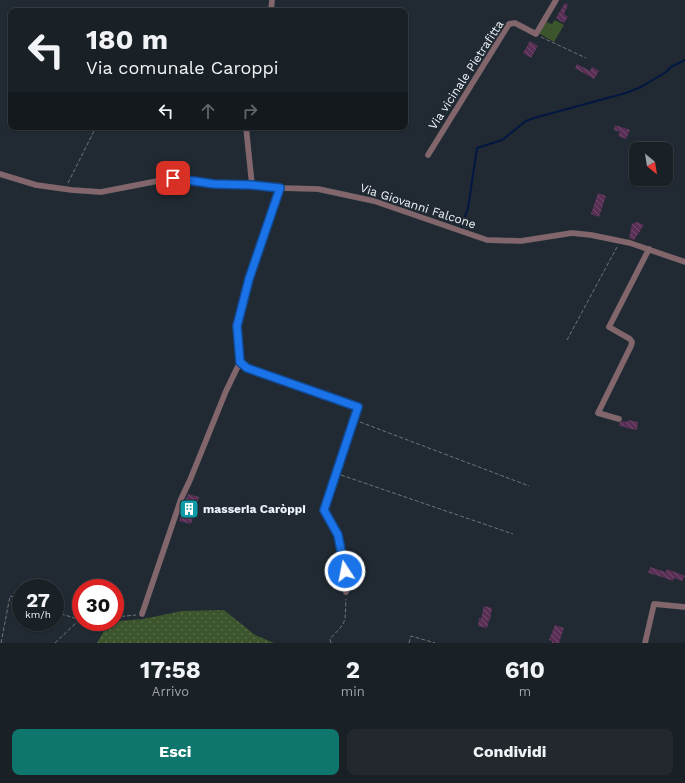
<!DOCTYPE html>
<html lang="it">
<meta charset="utf-8">
<style>
:root{--surface:#192026;--page:#22282e;--text:#f1f3f6;--muted:#9fa3a7;--line:#373e43;--accent:#0f766e}
body{margin:0;font-family:"Work Sans",sans-serif;background:var(--page);color:var(--text);height:100vh;display:flex;flex-direction:column;font-size:15px;white-space:nowrap}
*{box-sizing:border-box;margin:0}
p{font-size:13px;color:var(--muted)}
.icon{flex:none;width:22px;height:22px;fill:none;stroke:currentColor;stroke-width:2;stroke-linecap:round;stroke-linejoin:round}
.map{position:relative;height:643px;overflow:hidden}
.panel{display:flex;flex-direction:column;background:var(--surface);flex:1}
.panel>*{flex:none}
.hud{position:absolute;left:8px;top:8px;width:400px;height:122px;border-radius:8px;box-shadow:0 1px 3px #0004,0 0 0 1px var(--line);background:#192026;color:var(--text);overflow:hidden}
.needle{width:26px;rotate:150deg}
.controls{position:absolute;left:629px;top:142px;display:grid;gap:8px}
.controls a{display:grid;place-items:center;width:44px;height:44px;border-radius:8px;background:var(--surface);box-shadow:0 1px 3px #0004,0 0 0 1px var(--line);font-size:20px}
.speed{position:absolute;left:12px;top:579px;display:flex;gap:8px;font-size:20px;font-weight:700;text-align:center}
.speed>*{display:grid;place-content:center;width:52px;height:52px;border-radius:50%;background:var(--surface);box-shadow:0 1px 3px #0004,0 0 0 1px var(--line);line-height:1}
.speed small{font-size:10px;font-weight:400}
.speed .limit{border:6px solid #d22;background:#fff;color:#111}
.pin{position:absolute;display:grid;place-items:center;width:34px;height:34px;color:#fff;margin:-17px;border-radius:8px;box-shadow:0 2px 6px #0006}
.me{position:absolute;width:44px;margin:-22px;rotate:349deg;stroke-linejoin:round;filter:drop-shadow(0 0 3px #0008)}
.turn{display:flex;align-items:center;gap:14px;height:84px;padding:0 12px;font-size:18px}
.turn .icon{width:52px;height:52px;stroke-width:2.5}
.turn b{display:block;font-size:28px;line-height:34px}
.lanes{display:flex;align-items:center;height:38px;padding:0 12px;background:#0003;justify-content:center;gap:20px;direction:ltr}
.lanes .off{opacity:.35}
.eta{display:flex;justify-content:space-evenly;align-items:center;height:68px;text-align:center}
.eta b{font-size:24px;font-weight:700;line-height:28px}
.cta{display:flex;gap:8px;margin-top:auto;padding:8px 12px}
.cta a{flex:1;height:46px;border-radius:8px;background:var(--accent);color:#fff;font-size:16px;font-weight:700;line-height:46px;text-align:center}
.cta a+a{background:var(--page);color:var(--text)}
.map>svg:first-child{display:block}
.grass{fill:url(#grass-dots)}
.garden{fill:#3c552c}
.lines{fill:none;stroke-linecap:round;stroke-linejoin:round}
.stream{stroke:#021741;stroke-width:2}
.building{fill:url(#building-back-hatch)}
.street-casing{stroke:#3e464e;stroke-width:6}
.path{stroke:#6b737b;stroke-width:1;stroke-dasharray:4 2;stroke-linecap:butt}
.street{stroke:#83666c;stroke-width:5.5}
.route-casing{stroke:#114b97;stroke-width:10}
.route{stroke:#1a73e8;stroke-width:7}
.labels{text-anchor:middle;stroke-width:4;stroke-linejoin:round;paint-order:stroke}
.street-label{font-size:12px;fill:#eef4fa;stroke:#212a32}
.poi-label{font-size:12px;font-weight:bold;fill:#eef4fa;stroke:#212a32;text-anchor:start}
</style>
<div class="map">
<svg width="685" height="643" viewBox="0 0 685 643">
<defs>
<pattern id="grass-dots" width="8" height="8" patternUnits="userSpaceOnUse"><rect width="8" height="8" fill="#3c552c"/><path d="M2 2h.1M6 6h.1" fill="none" stroke="#586e4c" stroke-width="1.8" stroke-linecap="round"/></pattern>
<pattern id="building-back-hatch" width="6" height="6" patternUnits="userSpaceOnUse"><rect width="6" height="6" fill="#592f56"/><path d="M-1 5l2 2M0 0l6 6M5-1l2 2" fill="none" stroke="#714e6f"/></pattern>
</defs>
<rect width="100%" height="100%" fill="#212a32"/>
<path class="grass" d="M224,610l31,25 19,8h-177l12,-21 34,-3 39,-8z"/>
<path class="garden" d="M555,20l9,5 -10,17 -14,-8v-2l6,-10 6,2z"/>
<g class="lines">
<path class="stream" d="M461,228l7,-20 9,-60 25,-8 24,-19 8,-3 92,-25 15,-6 25,-15 5,-5 14,-7"/>
</g>
<g class="building">
<path d="M565,3l3,2 -4,9 4,3 -4,6 -8,-5z"/>
<path d="M530,41l8,5 -7,12 -8,-5z"/>
<path d="M577,64l13,7 2,-4 7,4 -5,8 -19,-11z"/>
<path d="M615,125l15,5 -4,9 -8,-3 2,-4 -6,-2z"/>
<path d="M598,193l8,3 -7,21 -8,-3z"/>
<path d="M637,222l7,3 -3,3h1l-8,12 -5,-2 3,-14z"/>
<path d="M628,420l10,2 -1,8 -11,-2v-1l-7,-1v-3l4,-2 4,1z"/>
<path d="M188,494l11,3 -8,27 -12,-3 4,-15z"/>
<path d="M650,567l16,5 1,-3 18,7 -3,5 -8,-3 -1,3 -14,-5 -11,-3z"/>
<path d="M484,606l8,2 -2,12h-1l-2,8 -9,-2 1,-8 2,1z"/>
<path d="M555,625l9,3 -5,15h-7v-2l-3,-1z"/>
</g>
<g class="lines">
<defs>
<g id="street">
<path d="M271,11l1,-11"/>
<path d="M246,127l6,58"/>
<path d="M428,155l81,-131 6,-1 21,11 20,-34"/>
<path d="M0,174l36,11 36,5 29,2 72,-14 41,6 38,1 28,3 38,1 56,12 113,39 34,1 51,-8 19,2 39,8 55,19"/>
<path d="M280,188l-31,91 -12,47 3,36 7,6 111,39 -34,103 14,25 7,36 1,21"/>
<path d="M619,419l-21,-6 33,-67 1,-4 -2,-3 -21,-12 40,-78"/>
<path d="M142,614l39,-115 9,-19 36,-89 14,-29"/>
<path d="M645,643l9,-39 31,3"/>
</g>
</defs>
<use href="#street" class="street-casing"/>
<g class="path">
<path d="M541,37l45,21"/>
<path d="M68,183l28,-56"/>
<path d="M567,340l50,-93"/>
<path d="M360,422l169,64"/>
<path d="M341,475l172,59"/>
<path d="M55,612l26,8"/>
<path d="M115,617l21,-2"/>
<path d="M1,643l9,-47 11,3"/>
<path d="M55,643l24,-23"/>
<path d="M331,643l-1,-4 11,-12 4,-7 1,-21"/>
<path d="M409,643l2,-7 24,7"/>
</g>
<use href="#street" class="street"/>
</g>
<g class="lines">
<defs>
<path id="route" d="M173,178l41,6 38,1 28,3 -31,91 -12,47 3,36 7,6 111,39 -34,103 14,25 7,36"/>
</defs>
<use href="#route" class="route-casing"/>
<use href="#route" class="route"/>
</g>
<defs>
<symbol id="building-square" viewBox="-11 -11 22 22"><rect x="-9" y="-9" width="18" height="18" rx="4" fill="#0f9aa8" stroke="#212a32"/><path d="M-4-6H4V6H1V3H-1V6H-4ZM-2.5-4.3h1.7v1.8h-1.7ZM.8-4.3h1.7v1.8H.8ZM-2.5-1h1.7V.8h-1.7ZM.8-1h1.7V.8H.8Z" fill="#fff"/></symbol>
</defs>
<g fill-rule="evenodd">
<use href="#building-square" x="178" y="498" width="22" height="22"/>
</g>
<g class="labels">
<g class="street-label">
<text transform="translate(466 75) rotate(-57)" y="4">Via vicinale Pietrafitta</text>
<text transform="translate(418 206) rotate(18)" y="4">Via Giovanni Falcone</text>
</g>
<g class="poi-label">
<text x="203" y="513">masseria Caròppi</text>
</g>
</g>
</svg>
<div class="controls">
<a><svg class="needle" viewBox="-14 -14 28 28"><path d="M0-13l5 13h-10z" fill="#e53935"/><path d="M0 13l5-13h-10z" fill="#9fa3a7"/></svg></a>
</div>
<div class="speed"><div>27<small>km/h</small></div><div class="limit">30</div></div>
<div class="pin" style="left:173px;top:178px;background:#d93025"><svg class="icon" aria-label="arrive" viewBox="0 0 24 24"><path d="M6 21V4h12l-3 4 3 4H6"/></svg></div>
<svg class="me" style="left:345px;top:571px" viewBox="-20 -20 40 40"><circle r="17" fill="#1a73e8" stroke="#fff" stroke-width="3"/><path d="M0-11L8 9 0 5-8 9z" fill="#fff"/></svg>
<div class="hud">
<div class="turn"><svg class="icon" aria-label="left" viewBox="0 0 24 24"><path d="M17 20v-9H6M10 6l-5 5 5 5"/></svg><div><b>180 m</b>Via comunale Caroppi</div></div>
<div class="lanes"><svg class="icon" aria-label="left" viewBox="0 0 24 24"><path d="M17 20v-9H6M10 6l-5 5 5 5"/></svg><svg class="icon off" aria-label="ahead" viewBox="0 0 24 24"><path d="M12 20V5M6 11l6-6 6 6"/></svg><svg class="icon off" aria-label="right" viewBox="0 0 24 24"><path d="M7 20v-9h11M14 6l5 5-5 5"/></svg></div>
</div>
</div>
<section class="panel">
<div class="eta">
<div><b>17:58</b><p>Arrivo</p></div>
<div><b>2</b><p>min</p></div>
<div><b>610</b><p>m</p></div>
</div>
<div class="cta"><a>Esci</a><a>Condividi</a></div>
</section>
